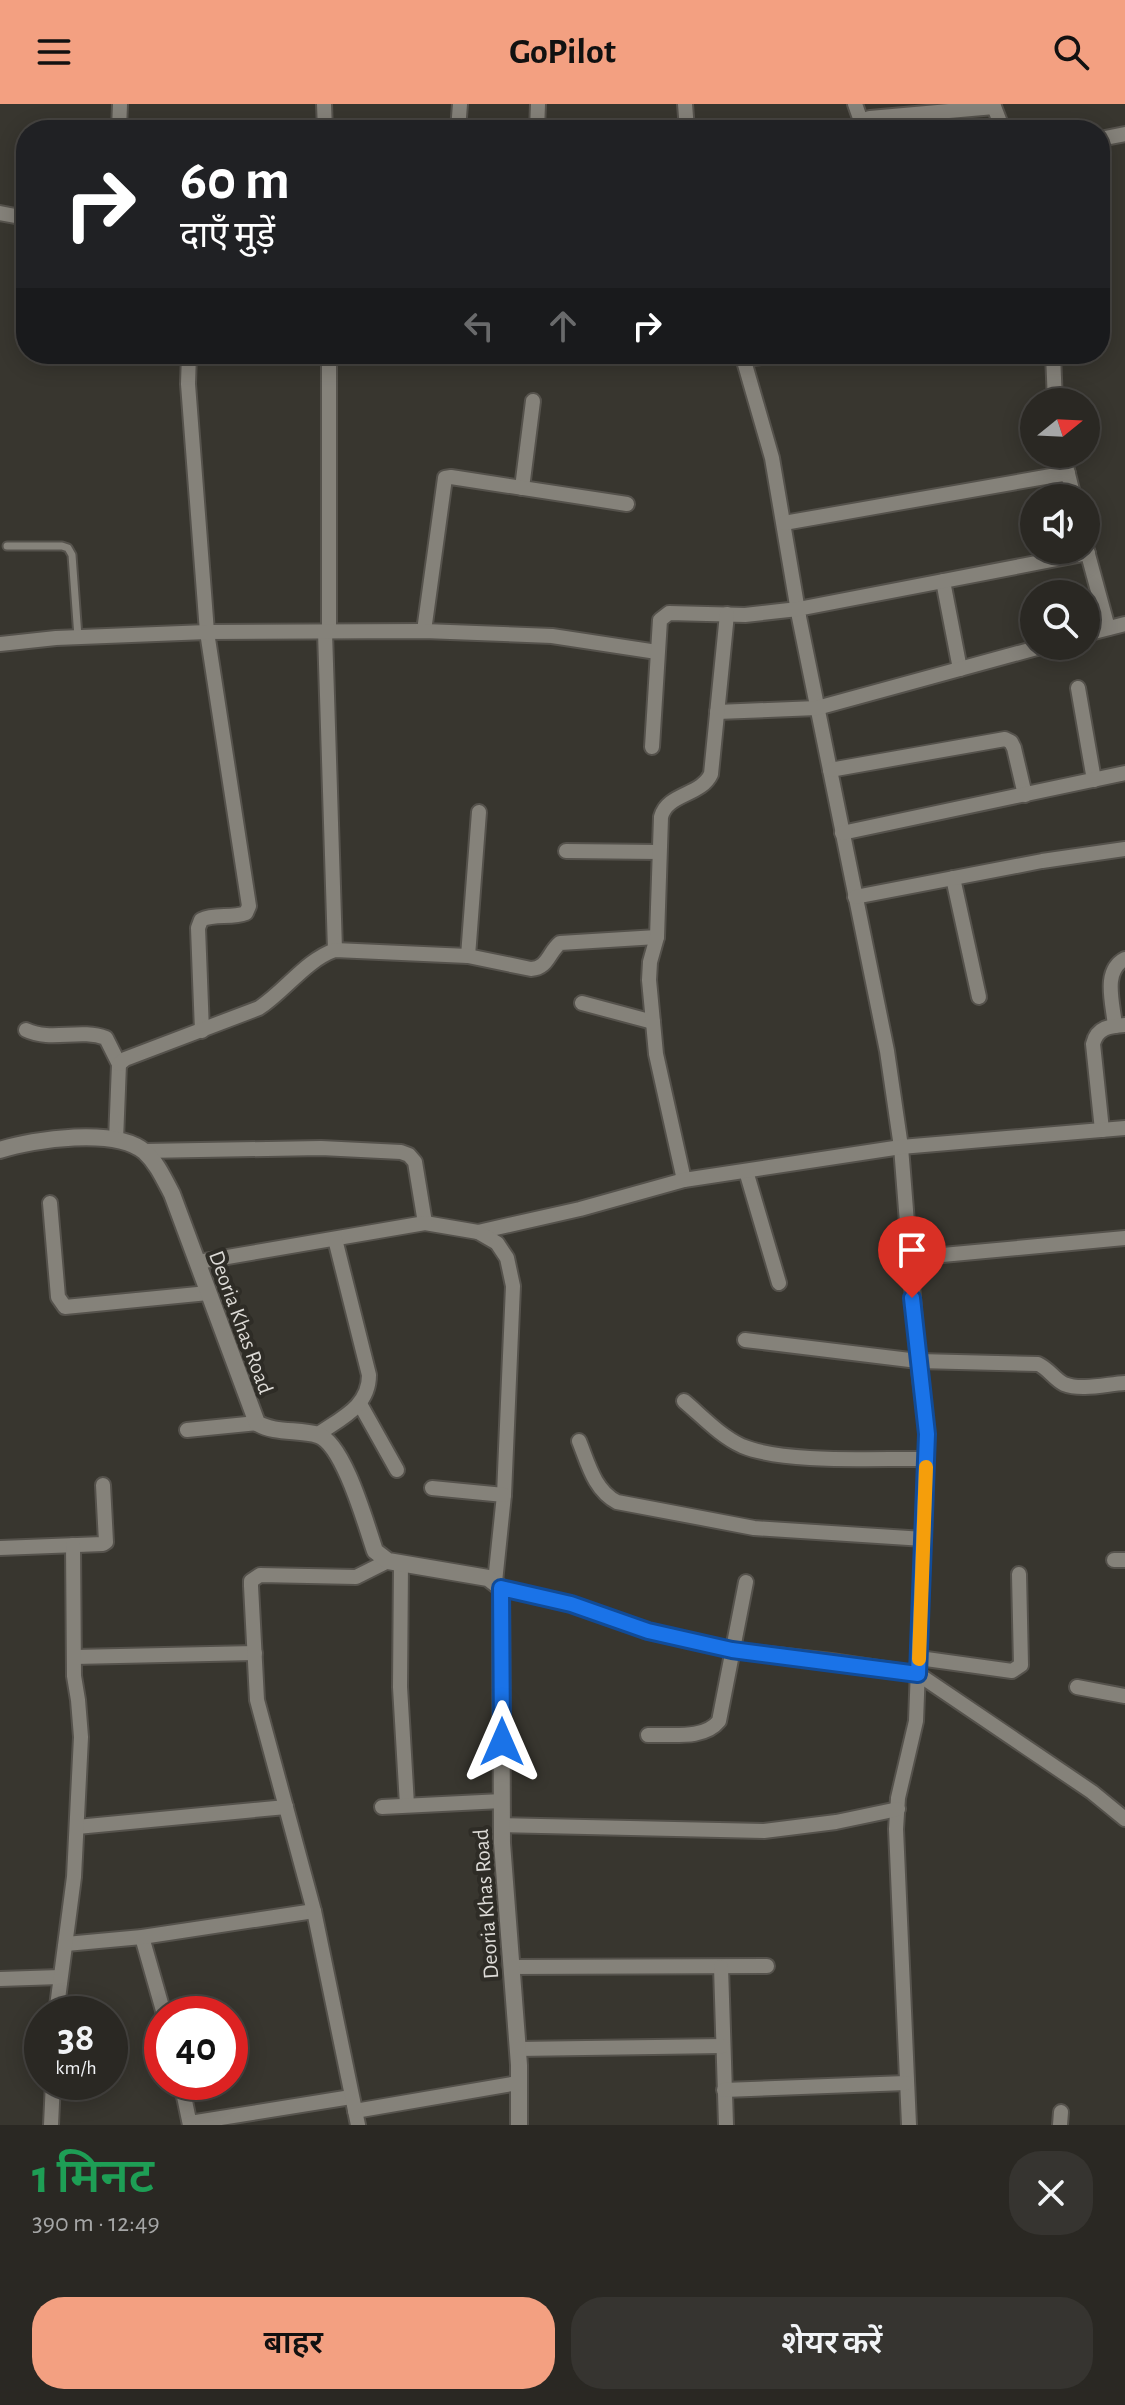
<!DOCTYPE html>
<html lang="hi">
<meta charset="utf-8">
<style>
:root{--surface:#2a2823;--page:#363430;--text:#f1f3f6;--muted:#a5a6a6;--line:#464441;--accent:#f3a081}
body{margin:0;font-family:"Alegreya Sans","Noto Sans Devanagari",sans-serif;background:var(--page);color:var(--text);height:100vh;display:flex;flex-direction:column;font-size:30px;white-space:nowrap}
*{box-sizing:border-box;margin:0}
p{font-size:26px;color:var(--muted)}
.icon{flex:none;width:44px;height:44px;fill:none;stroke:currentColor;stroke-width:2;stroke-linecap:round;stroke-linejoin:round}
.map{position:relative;height:2021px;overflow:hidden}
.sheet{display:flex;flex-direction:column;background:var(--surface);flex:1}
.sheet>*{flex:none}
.top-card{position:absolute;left:16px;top:16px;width:1094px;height:244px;border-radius:32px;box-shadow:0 4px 20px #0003,0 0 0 2px var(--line);background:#202124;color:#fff;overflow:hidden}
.needle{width:52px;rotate:72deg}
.tools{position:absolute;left:1020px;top:284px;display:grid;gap:16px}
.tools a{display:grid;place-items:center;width:80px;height:80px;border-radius:50%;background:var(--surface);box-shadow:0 4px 20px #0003,0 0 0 2px var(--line);font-size:40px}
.speed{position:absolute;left:24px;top:1892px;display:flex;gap:16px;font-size:40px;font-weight:700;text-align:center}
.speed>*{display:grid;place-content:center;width:104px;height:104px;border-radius:50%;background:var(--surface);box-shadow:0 4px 20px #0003,0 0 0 2px var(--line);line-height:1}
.speed small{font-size:20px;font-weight:400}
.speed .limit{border:12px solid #d22;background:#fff;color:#111}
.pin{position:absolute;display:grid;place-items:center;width:68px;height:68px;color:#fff;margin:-82px -34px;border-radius:50% 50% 50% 0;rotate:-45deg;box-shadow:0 0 8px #0007}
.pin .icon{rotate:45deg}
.me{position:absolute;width:88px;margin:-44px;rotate:0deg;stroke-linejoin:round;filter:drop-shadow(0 0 6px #0008)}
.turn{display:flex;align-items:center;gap:28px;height:168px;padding:0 32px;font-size:36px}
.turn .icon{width:104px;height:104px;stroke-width:2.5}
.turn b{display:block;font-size:56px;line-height:68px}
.lanes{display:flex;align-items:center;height:76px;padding:0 32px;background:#0003;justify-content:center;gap:40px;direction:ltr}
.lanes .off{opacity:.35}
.round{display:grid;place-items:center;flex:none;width:84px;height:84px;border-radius:32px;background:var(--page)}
.overview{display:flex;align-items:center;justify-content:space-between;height:136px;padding:0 32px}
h1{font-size:48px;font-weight:600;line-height:60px;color:#1e9e55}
.primary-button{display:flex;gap:16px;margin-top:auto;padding:16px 32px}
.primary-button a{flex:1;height:92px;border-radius:32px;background:var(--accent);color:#111;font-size:32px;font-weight:600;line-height:92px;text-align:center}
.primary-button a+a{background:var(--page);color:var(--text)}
header{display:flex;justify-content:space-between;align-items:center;height:104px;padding:0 32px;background:var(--accent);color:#111;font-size:36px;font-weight:600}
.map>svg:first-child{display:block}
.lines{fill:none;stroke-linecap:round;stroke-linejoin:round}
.service-casing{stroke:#55524c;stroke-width:11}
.minor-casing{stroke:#55524c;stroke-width:18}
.tertiary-casing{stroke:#55524c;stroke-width:20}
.service{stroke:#85827a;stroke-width:7}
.minor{stroke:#85827a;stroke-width:14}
.tertiary{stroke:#85827a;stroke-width:16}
.route-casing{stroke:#114b97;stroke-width:20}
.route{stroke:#1a73e8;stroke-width:14}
.slow{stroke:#f59e0b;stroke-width:14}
.labels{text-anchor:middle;stroke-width:8;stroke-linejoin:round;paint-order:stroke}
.street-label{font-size:22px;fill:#dcdad6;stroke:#2e2c26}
</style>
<header><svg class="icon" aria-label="menu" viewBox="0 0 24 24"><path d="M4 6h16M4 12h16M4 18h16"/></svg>GoPilot<svg class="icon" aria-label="search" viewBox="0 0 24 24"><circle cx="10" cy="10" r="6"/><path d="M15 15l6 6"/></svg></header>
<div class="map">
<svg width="1125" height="2021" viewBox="0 0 1125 2021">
<rect width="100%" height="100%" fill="#38362f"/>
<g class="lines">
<defs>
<path id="service" d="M7,442h55l6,2 4,7 6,82"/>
<g id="minor">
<path d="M324,0l1,26"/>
<path d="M685,0l2,26"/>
<path d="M855,0l6,17"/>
<path d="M993,0l10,26"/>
<path d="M119,26l1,-26"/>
<path d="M458,26l2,-26"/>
<path d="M537,26l1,-26"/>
<path d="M855,26l6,-9 9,-3 124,-11"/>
<path d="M1100,35l25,-5"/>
<path d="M0,109l26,5"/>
<path d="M189,250l-1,30 19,248 42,274 -3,7c-15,6 -31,0 -45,7l-3,8 4,103"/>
<path d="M742,250l30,104 27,159 88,434 14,96 17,214 9,73 -11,287 -18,77 -2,31 13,296"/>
<path d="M1053,250l2,48"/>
<path d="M744,255l41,-5"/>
<path d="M1063,350l11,44"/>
<path d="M522,384l11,-87"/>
<path d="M784,419l284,-50"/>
<path d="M1086,443l22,81"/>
<path d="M943,477l17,88"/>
<path d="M424,527l21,-153 6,-1 176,27"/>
<path d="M325,528l10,318"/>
<path d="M329,528v-278"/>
<path d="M1086,530l39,-10"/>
<path d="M0,540l56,-6 151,-6 217,-1 128,5 105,16"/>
<path d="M1078,584l16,92"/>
<path d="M717,608l100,-4 227,-62"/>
<path d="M652,643l8,-127 9,-7 76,2 53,-6 290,-56"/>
<path d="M830,666l175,-31 6,3 3,6 11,47"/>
<path d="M842,729l283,-60"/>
<path d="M566,747l93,1"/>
<path d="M953,774l26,119"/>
<path d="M855,793l187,-36 83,-12"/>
<path d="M468,852l11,-144"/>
<path d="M582,899l71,19"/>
<path d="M1115,922c-2,-23 -13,-55 10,-67"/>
<path d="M26,926c25,12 54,-2 80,8l13,26 -3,76"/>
<path d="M119,960l6,-5 134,-51c26,-17 47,-48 76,-58l133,6 63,13c17,-1 17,-16 29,-26l97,-6"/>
<path d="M1102,1026l-9,-86c4,-17 17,-18 32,-19"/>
<path d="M144,1047l177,-3 80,4 8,3 6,7 10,61"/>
<path d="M746,1067l33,112"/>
<path d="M684,1076l-28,-126 -7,-74 1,-18 7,-25 4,-120c6,-24 40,-21 50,-43l16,-160"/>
<path d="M50,1099l8,94 7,10 143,-14"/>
<path d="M478,1128l102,-23 104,-29 217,-33 224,-19"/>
<path d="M910,1154l215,-20"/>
<path d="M198,1158l227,-39 53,9 19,11 10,15 6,28 -9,209 -9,87"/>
<path d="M745,1236l173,21 120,3c11,5 16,15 26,20 17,7 43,0 61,-1"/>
<path d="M684,1297c18,15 36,35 58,45 43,18 136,12 185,13"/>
<path d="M360,1300l37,66"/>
<path d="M187,1326l70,-7"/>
<path d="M317,1331c24,-17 52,-28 52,-60l-34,-136"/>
<path d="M579,1337c9,22 15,49 38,61l137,26 170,11"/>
<path d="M432,1384l72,7"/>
<path d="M0,1444l103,-4 3,-2 -3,-57"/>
<path d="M1114,1456h11"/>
<path d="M401,1459l-1,124 7,118"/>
<path d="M501,1484l70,16 77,27 84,19 99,11 87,13 174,118 33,27"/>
<path d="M74,1553l181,-4"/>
<path d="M919,1554l93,13 9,-6 -2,-91"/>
<path d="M1077,1583l48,9"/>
<path d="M648,1631c23,-1 56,5 71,-14l27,-139"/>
<path d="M382,1703l120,-6"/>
<path d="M502,1721l262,6 72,-9 62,-13"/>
<path d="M77,1723l209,-20"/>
<path d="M142,1833l22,77"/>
<path d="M66,1840l76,-7 172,-26"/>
<path d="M511,1863l256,-1"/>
<path d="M721,1863l5,158"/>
<path d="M0,1875l60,-2"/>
<path d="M56,1910l18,-137 7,-140 -3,-37 -4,-24 -1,-131"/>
<path d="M517,1945l206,-3"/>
<path d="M181,1978l9,43"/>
<path d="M724,1986l182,-7"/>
<path d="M355,2007l163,-28"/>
<path d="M190,2019l161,-26"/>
<path d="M51,2021l2,-43"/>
<path d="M358,2021l-44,-214 -57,-211 -6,-114v-5l9,-6 96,2 32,-16"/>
<path d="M1060,2021l1,-13"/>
</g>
<path id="tertiary" d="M0,1046c34,-11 116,-23 145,2 12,11 19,27 27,42l85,229c18,11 42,6 61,12 26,9 48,90 57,116l13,10 100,17 13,10 1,255 17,222v60"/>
</defs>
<use href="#service" class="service-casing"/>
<use href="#minor" class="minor-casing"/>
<use href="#tertiary" class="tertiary-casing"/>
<use href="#service" class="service"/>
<use href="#minor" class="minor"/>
<use href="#tertiary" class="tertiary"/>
</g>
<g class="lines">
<defs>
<path id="route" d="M502,1638l-1,-154 70,16 77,27 84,19 186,24 9,-240 -15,-136"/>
</defs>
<use href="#route" class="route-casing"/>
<use href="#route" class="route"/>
<path class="slow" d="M919,1555l7,-192"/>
</g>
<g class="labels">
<g class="street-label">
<text transform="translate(242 1218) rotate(70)" y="8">Deoria Khas Road</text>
<text transform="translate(485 1800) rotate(-94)" y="8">Deoria Khas Road</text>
</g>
</g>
</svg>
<div class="tools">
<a><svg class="needle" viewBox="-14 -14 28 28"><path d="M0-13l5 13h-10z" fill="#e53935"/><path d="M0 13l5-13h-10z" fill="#a5a6a6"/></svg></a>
<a><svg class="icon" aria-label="sound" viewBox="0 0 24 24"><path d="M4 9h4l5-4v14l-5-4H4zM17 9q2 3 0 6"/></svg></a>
<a><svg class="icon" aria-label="search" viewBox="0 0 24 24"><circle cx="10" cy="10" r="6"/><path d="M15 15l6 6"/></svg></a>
</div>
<div class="speed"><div>38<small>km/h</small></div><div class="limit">40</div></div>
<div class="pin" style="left:912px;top:1194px;background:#d93025"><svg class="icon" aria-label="arrive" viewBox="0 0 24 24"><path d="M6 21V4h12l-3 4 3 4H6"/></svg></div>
<svg class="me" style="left:502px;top:1638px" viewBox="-20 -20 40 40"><path d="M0-17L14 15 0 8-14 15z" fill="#1a73e8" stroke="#fff" stroke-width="4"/></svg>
<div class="top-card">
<div class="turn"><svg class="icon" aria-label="right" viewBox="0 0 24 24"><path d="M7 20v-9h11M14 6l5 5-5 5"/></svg><div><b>60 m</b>दाएँ मुड़ें</div></div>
<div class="lanes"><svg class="icon off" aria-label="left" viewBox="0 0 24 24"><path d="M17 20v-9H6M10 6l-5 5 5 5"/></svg><svg class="icon off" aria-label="ahead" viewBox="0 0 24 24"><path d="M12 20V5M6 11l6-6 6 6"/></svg><svg class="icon" aria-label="right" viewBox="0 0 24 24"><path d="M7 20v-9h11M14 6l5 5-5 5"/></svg></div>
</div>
</div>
<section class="sheet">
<div class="overview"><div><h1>1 मिनट</h1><p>390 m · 12:49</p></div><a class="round"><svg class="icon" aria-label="close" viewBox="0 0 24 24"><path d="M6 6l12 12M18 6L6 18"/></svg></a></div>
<div class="primary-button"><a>बाहर</a><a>शेयर करें</a></div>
</section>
